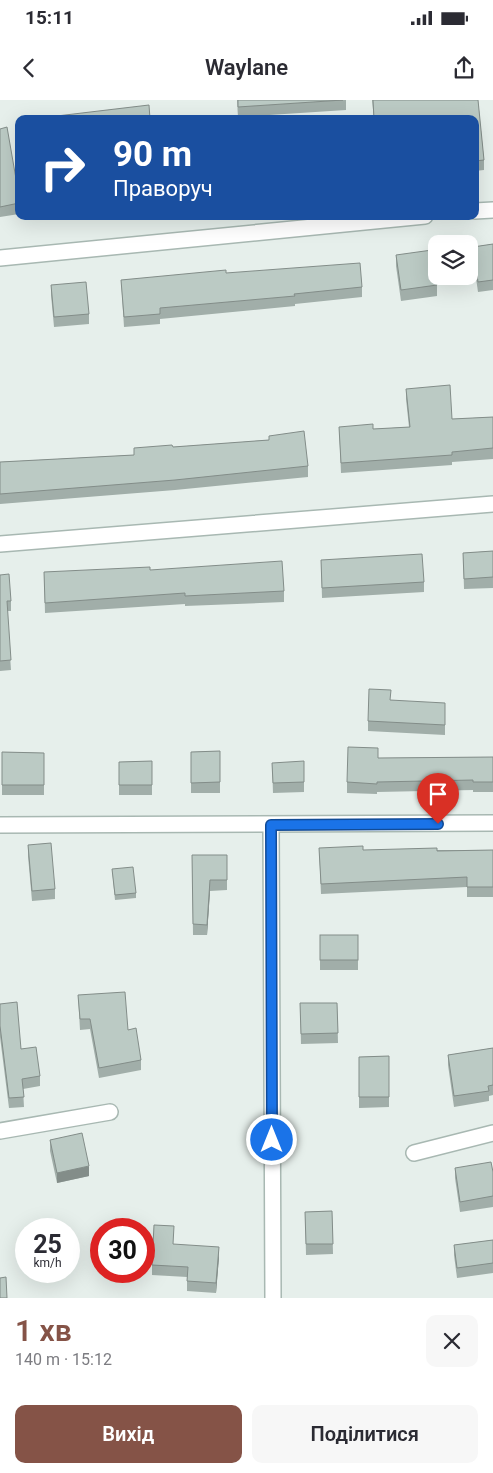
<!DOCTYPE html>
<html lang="uk">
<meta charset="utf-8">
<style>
:root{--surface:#fff;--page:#f7f7f7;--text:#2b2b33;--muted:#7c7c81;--accent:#855347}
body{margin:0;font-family:Roboto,sans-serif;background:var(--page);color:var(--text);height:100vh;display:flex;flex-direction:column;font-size:19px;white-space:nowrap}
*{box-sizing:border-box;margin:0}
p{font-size:16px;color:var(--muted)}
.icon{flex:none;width:28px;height:28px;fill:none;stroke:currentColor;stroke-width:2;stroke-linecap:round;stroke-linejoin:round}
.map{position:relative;height:1198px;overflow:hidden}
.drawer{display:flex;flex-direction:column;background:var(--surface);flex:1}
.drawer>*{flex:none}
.banner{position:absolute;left:15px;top:15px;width:464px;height:105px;border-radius:10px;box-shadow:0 5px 20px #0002;background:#1a4fa0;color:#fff;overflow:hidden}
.fabs{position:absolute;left:428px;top:135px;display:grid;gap:10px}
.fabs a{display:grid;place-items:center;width:50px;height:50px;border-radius:10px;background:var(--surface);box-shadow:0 5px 20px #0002;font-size:25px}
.speed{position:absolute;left:15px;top:1118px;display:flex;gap:10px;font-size:25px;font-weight:700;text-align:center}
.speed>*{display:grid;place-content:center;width:65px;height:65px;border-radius:50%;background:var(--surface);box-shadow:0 5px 20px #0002;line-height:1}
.speed small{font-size:12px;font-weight:400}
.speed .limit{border:8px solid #d22;background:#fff;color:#111}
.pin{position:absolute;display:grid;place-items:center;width:42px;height:42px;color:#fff;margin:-51px -21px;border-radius:50% 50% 50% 0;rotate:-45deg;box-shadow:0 0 5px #0007}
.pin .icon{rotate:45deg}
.me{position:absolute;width:55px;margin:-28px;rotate:0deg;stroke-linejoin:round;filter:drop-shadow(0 0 4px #0008)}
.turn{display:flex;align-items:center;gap:18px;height:105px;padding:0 15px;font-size:22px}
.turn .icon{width:65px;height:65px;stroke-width:2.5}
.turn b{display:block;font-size:35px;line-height:42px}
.round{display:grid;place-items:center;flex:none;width:52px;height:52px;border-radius:10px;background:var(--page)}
.headline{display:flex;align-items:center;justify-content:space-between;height:85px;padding:0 15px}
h1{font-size:30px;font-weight:600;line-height:38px;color:var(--accent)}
.action{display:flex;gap:10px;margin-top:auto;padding:10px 15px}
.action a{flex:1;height:58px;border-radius:10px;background:var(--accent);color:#fff;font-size:20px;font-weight:600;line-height:58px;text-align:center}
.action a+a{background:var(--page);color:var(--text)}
.status{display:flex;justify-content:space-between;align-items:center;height:35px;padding:0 25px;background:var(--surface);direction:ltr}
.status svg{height:14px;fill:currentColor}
header{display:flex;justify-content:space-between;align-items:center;height:65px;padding:0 15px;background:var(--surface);font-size:22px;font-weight:600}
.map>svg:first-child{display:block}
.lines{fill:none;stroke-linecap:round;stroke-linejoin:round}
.street-casing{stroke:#a8b8b2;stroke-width:18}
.street{stroke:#fff;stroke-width:15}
.wall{fill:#a1aea9}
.shaded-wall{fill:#838d89}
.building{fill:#bbcac4;stroke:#838d89}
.route-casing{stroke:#114b97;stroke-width:12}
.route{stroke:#1a73e8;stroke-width:9}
</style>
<div class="status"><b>15:11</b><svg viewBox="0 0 49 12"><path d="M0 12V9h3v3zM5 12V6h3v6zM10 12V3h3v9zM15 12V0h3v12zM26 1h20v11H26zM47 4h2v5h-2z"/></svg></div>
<header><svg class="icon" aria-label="back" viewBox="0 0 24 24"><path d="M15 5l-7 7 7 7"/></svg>Waylane<svg class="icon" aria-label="share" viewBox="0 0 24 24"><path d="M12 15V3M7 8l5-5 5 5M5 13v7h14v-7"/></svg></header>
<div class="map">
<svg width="493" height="1198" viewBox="0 0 493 1198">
<rect width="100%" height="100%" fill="#e6efeb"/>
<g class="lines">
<defs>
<g id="street">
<path d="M475,111l18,-1"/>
<path d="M0,158l425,-42"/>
<path d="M0,444l493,-40"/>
<path d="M0,725l493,-2"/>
<path d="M271,725l2,473"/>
<path d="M0,1031l110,-19"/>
<path d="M414,1053l79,-20"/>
</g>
</defs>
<use href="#street" class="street-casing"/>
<use href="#street" class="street"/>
</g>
<g class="wall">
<path d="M237,0h109v10l-108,7z"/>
<path d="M372,0h106l6,60v10l-9,1v-52h-101z"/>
<path d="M0,29l19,67v18l-19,3z"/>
<path d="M493,144v46l-15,2 -5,-35v-10z"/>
<path d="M396,155l41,30v11l-36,5 -5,-35z"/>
<path d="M226,173l136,14v10l-67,7v2l-135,13v5l-36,3 -3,-47z"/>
<path d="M51,185l38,29v10l-35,3 -3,-32z"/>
<path d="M406,289l46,30 41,-2v42l-41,3v3l-111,8 -2,-46 34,2 36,-2 -3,-28z"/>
<path d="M269,336l39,30v11l-133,13 -175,14v-42l134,-7v-7l39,-1 96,-7z"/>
<path d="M493,451v37l-29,1 -1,-36z"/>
<path d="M321,460l103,22v10l-102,6z"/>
<path d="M150,470l134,21v11l-99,4v-2l-140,9 -1,-41z"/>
<path d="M0,475l11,26v10h-4l4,59 -11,1z"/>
<path d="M391,600l54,13v22l-77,-4v-10z"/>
<path d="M220,651v42h-29v-41z"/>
<path d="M2,652l42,1v42h-42z"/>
<path d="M493,657v35h-20v-2l-96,2v2l-30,-1v-11l31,-24z"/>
<path d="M152,661v34h-33v-33z"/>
<path d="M272,663l32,19v10l-31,1z"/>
<path d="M28,745l27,44v10l-23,2 -4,-45z"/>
<path d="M319,748l44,2h130v47h-26v-10l-146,7z"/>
<path d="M192,755h35v35l-17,1 -3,44h-14z"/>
<path d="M112,769l24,24v5l-21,2z"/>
<rect x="320" y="835" width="38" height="35"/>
<path d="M78,895l50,35 13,30v10l-42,8 -9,-49 -10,1z"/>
<path d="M300,903h37l1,40 -37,1z"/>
<path d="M0,904l21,45 19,27v10l-17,3 1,18 -15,1 -9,-71z"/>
<path d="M493,948v47l-4,1v5l-35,6 -6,-42v-10z"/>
<path d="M389,956v51l-30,1v-51z"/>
<path d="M50,1040l39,36 -32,7 -7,-32z"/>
<path d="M455,1068l38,4v35l-33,5 -5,-34z"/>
<path d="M332,1111l1,43 -27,1 -1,-43z"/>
<path d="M493,1140v33l-36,5 -3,-23v-10z"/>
<path d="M173,1144l46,13 -3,36 -29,-2v-14l-35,-2v-10z"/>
</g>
<g class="shaded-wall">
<path d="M210,780v11l-3,44v-10z"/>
<path d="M89,1066v10l-32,7v-10z"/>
<path d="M219,1147v10l-3,36v-10z"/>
</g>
<g class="building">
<path d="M238,0h105l-105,7z"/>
<path d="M373,0h105l6,60 -9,1v-42h-101z"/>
<path d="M149,5l1,14h-110v-1z"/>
<path d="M7,27l12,69v7l-19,4v-78z"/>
<path d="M493,144v36l-15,2 -5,-35z"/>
<path d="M432,150l5,35 -36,5 -5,-35z"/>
<path d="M360,163l2,24 -68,7 1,2 -135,12v6l-36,3 -3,-37 105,-10v3z"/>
<path d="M86,182l3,32 -35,3 -3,-32z"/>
<path d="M450,285l2,34 41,-2v31l-41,4v3l-111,8 -2,-36 34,-3v5l37,-2 -4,-38z"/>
<path d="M304,331l4,35 -133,14 -175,14v-32l134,-7v-7l38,-3 1,2 96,-7v-4z"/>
<path d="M493,451v26l-29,2 -1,-26z"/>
<path d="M422,454l2,28 -102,6 -1,-28z"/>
<path d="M282,461l2,30 -99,5v-3l-140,10 -1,-31 106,-5v3z"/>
<path d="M9,474l2,27h-4l4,59 -11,1v-86z"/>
<path d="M369,589l22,1 -1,10 55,3v22l-77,-4z"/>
<path d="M348,647l30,1v10l115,-1v25h-20v-2l-96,2v2l-30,-2z"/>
<path d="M220,651v31l-29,1v-31z"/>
<path d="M2,652l42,1v32h-42z"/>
<path d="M152,661v24h-33v-23z"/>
<path d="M304,661v21l-31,1 -1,-20z"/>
<path d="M51,743l4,46 -23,2 -4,-46z"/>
<path d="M363,746v4l74,-2v3l56,-1v37h-26v-10l-146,7 -2,-36z"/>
<path d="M192,755h35v25h-17l-3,45 -14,-1z"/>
<path d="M133,767l3,26 -21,2 -3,-26z"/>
<rect x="320" y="835" width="38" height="25"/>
<path d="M125,892l3,38 8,-2 5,32 -42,8 -9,-49h-10l-2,-24z"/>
<path d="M17,902l4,47 15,-2 4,29 -18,3 2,18 -15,1 -9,-72v-22z"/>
<path d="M300,903h37l1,30 -37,1z"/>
<path d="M493,948v37l-5,1 1,5 -35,5 -6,-41z"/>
<path d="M389,956v41h-30v-40z"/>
<path d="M82,1033l7,33 -32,7 -7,-33z"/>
<path d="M491,1062l2,10v24l-33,6 -5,-34z"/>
<path d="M332,1111l1,33h-27l-1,-32z"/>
<path d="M154,1125l20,1 -1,18 46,3 -3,36 -29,-2 1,-14 -36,-2z"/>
<path d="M493,1140v23l-36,5 -3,-23z"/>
<path d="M6,1177l1,21h-7v-20z"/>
</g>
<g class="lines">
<defs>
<path id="route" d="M272,1040l-1,-315 167,-1"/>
</defs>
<use href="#route" class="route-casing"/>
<use href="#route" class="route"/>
</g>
</svg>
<div class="fabs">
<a><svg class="icon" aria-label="layers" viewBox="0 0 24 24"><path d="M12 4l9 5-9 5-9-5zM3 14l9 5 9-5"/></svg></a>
</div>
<div class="speed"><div>25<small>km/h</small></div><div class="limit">30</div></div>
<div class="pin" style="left:438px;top:724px;background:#d93025"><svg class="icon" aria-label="arrive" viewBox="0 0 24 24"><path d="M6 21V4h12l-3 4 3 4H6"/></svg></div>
<svg class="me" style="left:272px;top:1040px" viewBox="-20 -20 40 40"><circle r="17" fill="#1a73e8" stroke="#fff" stroke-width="3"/><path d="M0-11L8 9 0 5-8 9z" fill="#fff"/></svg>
<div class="banner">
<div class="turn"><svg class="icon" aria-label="right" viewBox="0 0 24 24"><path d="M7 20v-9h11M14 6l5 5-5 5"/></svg><div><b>90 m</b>Праворуч</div></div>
</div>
</div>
<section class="drawer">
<div class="headline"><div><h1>1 хв</h1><p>140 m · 15:12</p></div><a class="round"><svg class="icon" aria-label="close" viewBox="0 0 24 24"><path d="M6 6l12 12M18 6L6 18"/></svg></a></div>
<div class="action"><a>Вихід</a><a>Поділитися</a></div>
</section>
